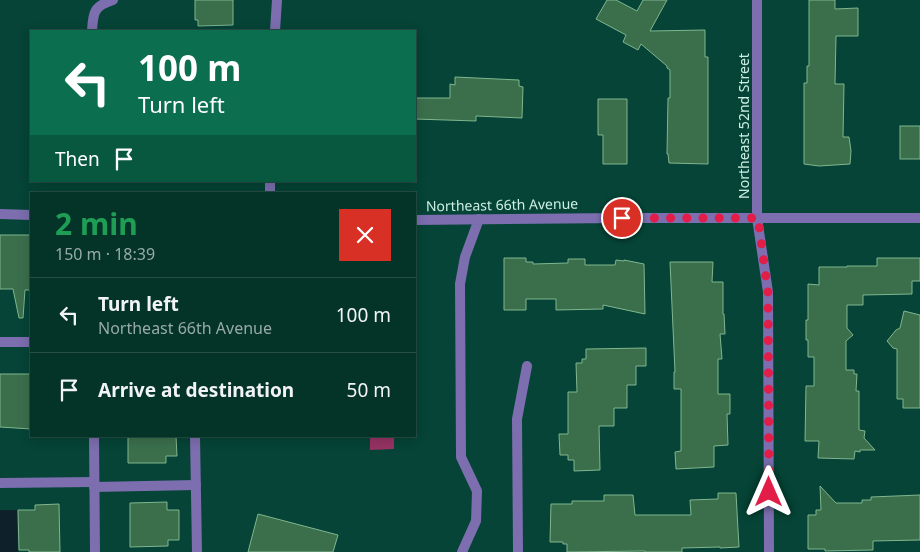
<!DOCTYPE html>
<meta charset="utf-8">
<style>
:root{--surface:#043328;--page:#0d3b30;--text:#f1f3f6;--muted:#97aaa8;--line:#254e45}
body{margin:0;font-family:"Noto Sans",sans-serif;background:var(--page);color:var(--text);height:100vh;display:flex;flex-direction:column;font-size:19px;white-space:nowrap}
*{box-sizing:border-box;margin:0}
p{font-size:16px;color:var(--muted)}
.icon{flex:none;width:28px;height:28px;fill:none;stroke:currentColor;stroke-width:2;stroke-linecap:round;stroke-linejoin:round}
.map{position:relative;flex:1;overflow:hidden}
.panel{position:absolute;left:30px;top:192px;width:386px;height:245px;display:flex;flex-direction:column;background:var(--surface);border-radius:0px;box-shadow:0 2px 12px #0003,0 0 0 1px var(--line)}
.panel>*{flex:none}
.top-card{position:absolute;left:30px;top:30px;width:386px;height:152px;border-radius:0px;box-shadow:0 2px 12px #0003,0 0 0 1px var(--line);background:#0b6e4f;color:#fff;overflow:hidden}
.pin{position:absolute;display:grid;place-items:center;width:42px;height:42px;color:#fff;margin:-21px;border:2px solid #fff;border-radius:50%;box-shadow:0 1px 5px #0007}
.me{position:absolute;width:55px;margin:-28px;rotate:0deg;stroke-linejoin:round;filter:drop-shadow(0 0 4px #0008)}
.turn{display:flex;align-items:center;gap:18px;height:105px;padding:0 25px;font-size:22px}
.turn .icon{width:65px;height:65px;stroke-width:2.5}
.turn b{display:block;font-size:35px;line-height:42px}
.then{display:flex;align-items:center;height:48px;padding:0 25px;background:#0003;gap:10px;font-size:19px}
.round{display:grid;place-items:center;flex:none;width:52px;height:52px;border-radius:0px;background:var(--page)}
.summary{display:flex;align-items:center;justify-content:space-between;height:85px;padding:0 25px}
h1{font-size:30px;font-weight:700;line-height:38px;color:#1e9e55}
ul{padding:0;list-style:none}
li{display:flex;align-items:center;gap:15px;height:75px;padding:0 25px;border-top:1px solid var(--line)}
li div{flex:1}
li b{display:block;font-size:19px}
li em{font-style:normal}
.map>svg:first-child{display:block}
.green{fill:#963364}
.water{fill:#0e212b}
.building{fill:#3b6f4c;stroke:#80b68f}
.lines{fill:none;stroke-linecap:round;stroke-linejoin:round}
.service{stroke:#7c6eaf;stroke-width:10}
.minor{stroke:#7c6eaf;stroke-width:10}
.tertiary{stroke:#7c6eaf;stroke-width:10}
.route{stroke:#e11d48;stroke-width:9;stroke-dasharray:0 16.2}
.labels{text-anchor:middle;stroke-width:5;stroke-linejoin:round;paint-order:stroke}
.street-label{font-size:14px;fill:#ccefe3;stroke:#054436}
</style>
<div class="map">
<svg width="920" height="552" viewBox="0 0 920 552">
<rect width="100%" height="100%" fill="#054436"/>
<path class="green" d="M370,436h24v13l-24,1z"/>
<path class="water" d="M0,510h17l1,42h-18z"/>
<g class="building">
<path d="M195,0h38v25l-35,1v-6h-3z"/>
<path d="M607,0h9l21,11 6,-11h24l-17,31 55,-1v27h3v107l-39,-1 -1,-9h-1l1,-56h2v-28l-3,-2v-2l-26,-22 -3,6 -15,-8 3,-7 -30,-16z"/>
<path d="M809,0h26v9l23,-1v28h-22l-1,48h9l-1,53h6l2,14 -1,13 -31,2 -15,-2v-81h3v-17h2z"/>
<path d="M455,77l64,3v6l4,1 -1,31 -46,-2v5l-61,-2v-21h35v-14l5,1z"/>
<path d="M598,99h29v65h-24v-29h-5z"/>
<rect x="900" y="126" width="20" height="33"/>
<path d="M0,235h31v55h-6l-2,28h-4l-6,-29h-13z"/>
<path d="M504,258h22v4h7v2l35,-1v-4h17v6h30l1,-5 8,1v-1l20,4 1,50 -42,-9v4l-47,1v-11h-30v11h-22z"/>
<path d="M877,258h43v23h-8v13l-49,1v10h-16v23l6,7 -7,6v29h8v4h3l-1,17h3v39l6,1 -1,7 11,12h-15v2l-5,-1 -1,8 -36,-1 1,-17h-14l1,-55h8v-29h-6v-17h-2v-20h2v-36l11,1v-18h28v-1h30z"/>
<path d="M670,262h43l-1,20h11v32h1l1,20h-5l2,25h-4v35h12v20h-3l1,31 -14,1v21l-38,2 -1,-17 6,-1v-62h-7v-17h1z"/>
<path d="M904,311l16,4v93h-17v-9h-6v-50l-4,-1 -6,-7 9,-11 4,-2z"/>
<path d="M646,348v18h-10v19h-9v23h-13v18h-15l1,44 -26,1v-11h-6v-5h-8l-1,-21h9v-42h9l-1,-29h6v-4h4v-10z"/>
<path d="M0,374h31v55l-31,-2z"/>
<path d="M128,436h48l1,20h-11v7h-38z"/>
<path d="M820,486l16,17h26v-3h9v-3l49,-2v45l-47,1v9l-48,1v-2h-17v-34h8v-5h5z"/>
<path d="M718,493h18l3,54 -19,1v-1l-38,1v4h-37v-1l-78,1v-8h-4v-2h-13l1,-38h21v-3h32v-6h29l2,20h56l-1,-15 28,-1z"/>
<path d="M167,502v8h12v30h-11v6l-38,1v-44z"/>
<path d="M59,504l1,48h-31v-2h-10l-1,-40h17v-5z"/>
<path d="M258,514l80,21 -5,17h-85z"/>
</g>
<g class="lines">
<g class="service">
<path d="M275,31l2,-31"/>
<path d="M270,181v13"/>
<path d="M0,342h31"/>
<path d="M195,436l2,116"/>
<path d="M0,483l94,-1"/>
<path d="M94,487l102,-2"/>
<path d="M462,552l14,-31 1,-30 -16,-34 -1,-173 5,-27 14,-38"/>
</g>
<g class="minor">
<path d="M757,0v218l11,74 1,260"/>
<path d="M92,31c1,-19 2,-25 21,-31"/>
<path d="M518,552l-1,-133 10,-53"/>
</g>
<g class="tertiary">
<path d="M0,214l31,1"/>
<path d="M415,220l207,-2h298"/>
<path d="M94,436l1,116"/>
</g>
</g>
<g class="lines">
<path class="route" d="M622,218h136l10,74 1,200"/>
</g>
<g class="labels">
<g class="street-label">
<text transform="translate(744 126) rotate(-90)" y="5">Northeast 52nd Street</text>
<text transform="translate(502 205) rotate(-1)" y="5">Northeast 66th Avenue</text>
</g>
</g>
</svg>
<div class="pin" style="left:622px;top:218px;background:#d93025"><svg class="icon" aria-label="arrive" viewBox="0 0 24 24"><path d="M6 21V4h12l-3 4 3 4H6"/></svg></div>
<svg class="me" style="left:769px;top:492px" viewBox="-20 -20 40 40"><path d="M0-17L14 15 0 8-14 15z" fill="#e11d48" stroke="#fff" stroke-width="4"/></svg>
<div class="top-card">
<div class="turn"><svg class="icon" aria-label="left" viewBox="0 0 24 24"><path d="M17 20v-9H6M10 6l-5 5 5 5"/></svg><div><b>100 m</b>Turn left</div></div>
<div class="then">Then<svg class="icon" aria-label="arrive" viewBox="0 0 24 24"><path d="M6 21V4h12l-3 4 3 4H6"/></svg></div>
</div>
<section class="panel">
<div class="summary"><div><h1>2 min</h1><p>150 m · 18:39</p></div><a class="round" style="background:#d93025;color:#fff"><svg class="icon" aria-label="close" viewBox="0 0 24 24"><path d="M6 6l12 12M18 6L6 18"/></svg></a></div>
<ul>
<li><svg class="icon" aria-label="left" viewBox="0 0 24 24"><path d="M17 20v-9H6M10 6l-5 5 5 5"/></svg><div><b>Turn left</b><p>Northeast 66th Avenue</p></div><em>100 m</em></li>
<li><svg class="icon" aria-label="arrive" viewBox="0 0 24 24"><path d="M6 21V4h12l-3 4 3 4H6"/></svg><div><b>Arrive at destination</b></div><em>50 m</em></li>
</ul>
</section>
</div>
